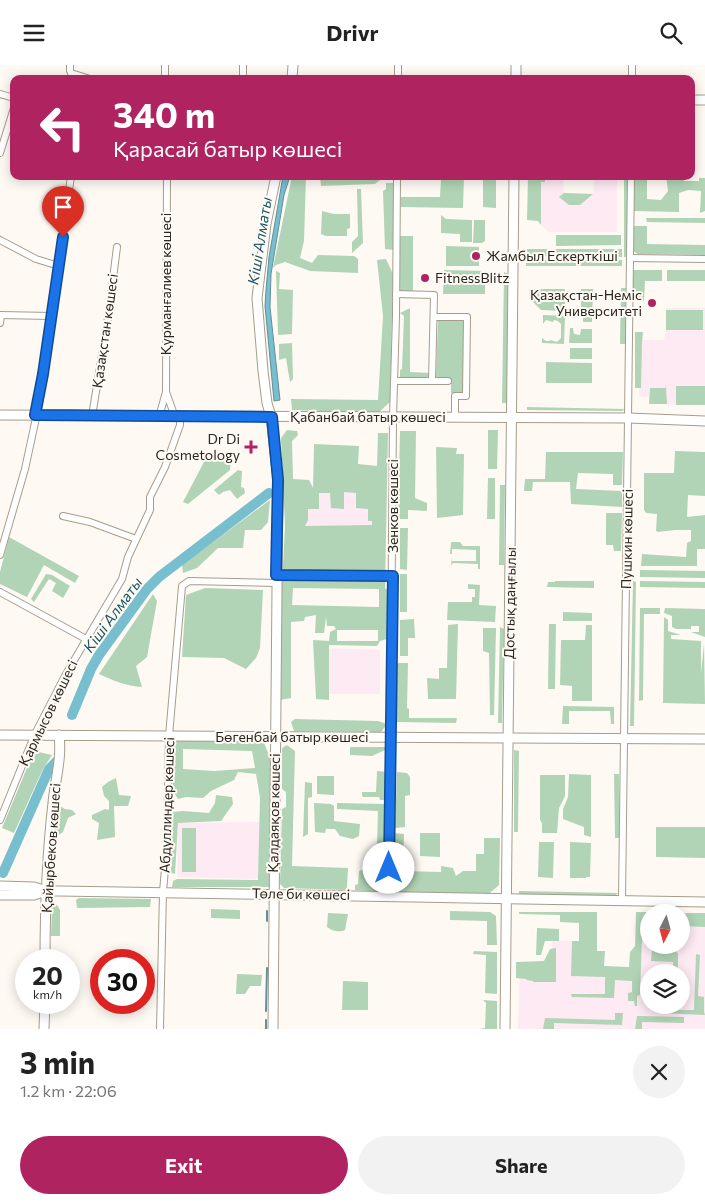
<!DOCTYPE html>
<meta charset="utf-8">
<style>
:root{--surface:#fff;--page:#f2f2f2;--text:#222;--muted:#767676;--accent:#af2360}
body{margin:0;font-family:Commissioner,sans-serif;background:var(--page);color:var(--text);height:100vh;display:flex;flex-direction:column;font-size:19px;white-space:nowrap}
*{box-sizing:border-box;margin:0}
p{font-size:16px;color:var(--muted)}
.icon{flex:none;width:28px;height:28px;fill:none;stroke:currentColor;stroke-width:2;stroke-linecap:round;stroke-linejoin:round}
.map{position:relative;height:964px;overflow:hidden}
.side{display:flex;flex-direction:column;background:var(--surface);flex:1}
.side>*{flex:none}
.guide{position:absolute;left:10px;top:10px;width:685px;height:105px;border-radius:10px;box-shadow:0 2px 12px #0003;background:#af2360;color:#fff;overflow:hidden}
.needle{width:32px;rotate:186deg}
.buttons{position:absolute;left:640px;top:839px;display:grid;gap:10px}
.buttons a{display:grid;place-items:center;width:50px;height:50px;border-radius:50%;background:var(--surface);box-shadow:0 2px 12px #0003;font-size:25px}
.speed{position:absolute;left:15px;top:884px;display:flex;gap:10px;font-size:25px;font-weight:700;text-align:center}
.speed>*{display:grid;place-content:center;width:65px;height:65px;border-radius:50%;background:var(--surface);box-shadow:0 2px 12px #0003;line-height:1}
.speed small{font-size:12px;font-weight:400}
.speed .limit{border:8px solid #d22;background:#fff;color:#111}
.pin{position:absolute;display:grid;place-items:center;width:42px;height:42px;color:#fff;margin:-51px -21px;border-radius:50% 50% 50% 0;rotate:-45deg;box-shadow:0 0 5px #0007}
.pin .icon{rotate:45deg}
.me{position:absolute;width:55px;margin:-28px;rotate:0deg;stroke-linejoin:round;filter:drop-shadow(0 0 4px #0008)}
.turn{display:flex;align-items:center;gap:18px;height:105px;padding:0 20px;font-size:22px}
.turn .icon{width:65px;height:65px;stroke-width:2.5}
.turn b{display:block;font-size:35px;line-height:42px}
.round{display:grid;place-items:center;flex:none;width:52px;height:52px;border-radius:26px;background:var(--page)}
.overview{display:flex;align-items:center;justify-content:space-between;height:85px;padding:0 20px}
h1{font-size:30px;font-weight:700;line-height:38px}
.cta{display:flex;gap:10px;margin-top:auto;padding:10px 20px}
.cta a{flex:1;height:58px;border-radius:30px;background:var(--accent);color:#fff;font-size:20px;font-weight:700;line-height:58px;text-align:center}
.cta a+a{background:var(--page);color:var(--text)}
header{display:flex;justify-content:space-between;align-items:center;height:65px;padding:0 20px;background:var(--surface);font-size:22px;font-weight:700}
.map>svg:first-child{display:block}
.education{fill:#fdeaf3;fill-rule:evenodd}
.green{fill:#b0d4b5;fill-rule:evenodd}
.water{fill:#77becf;stroke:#60909a}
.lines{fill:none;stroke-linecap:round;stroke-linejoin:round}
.stream{stroke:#60909a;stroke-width:2}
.river{stroke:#77becf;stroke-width:10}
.street-casing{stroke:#a69c8c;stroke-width:8}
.secondary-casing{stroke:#a69c8c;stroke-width:11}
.street{stroke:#fff;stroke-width:6}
.secondary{stroke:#fff;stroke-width:9}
.route-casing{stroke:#114b97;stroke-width:12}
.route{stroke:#1a73e8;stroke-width:9}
.poi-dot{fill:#af2360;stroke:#fefaf3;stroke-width:2}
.labels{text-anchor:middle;stroke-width:4;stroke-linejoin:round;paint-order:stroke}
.poi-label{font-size:14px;fill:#29251f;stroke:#fefaf3;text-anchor:start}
.street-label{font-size:14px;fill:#29251f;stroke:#fefaf3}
.water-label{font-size:15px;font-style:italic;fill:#195562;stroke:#fefaf3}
</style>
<header><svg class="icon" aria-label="menu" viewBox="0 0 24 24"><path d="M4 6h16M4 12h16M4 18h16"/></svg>Drivr<svg class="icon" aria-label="search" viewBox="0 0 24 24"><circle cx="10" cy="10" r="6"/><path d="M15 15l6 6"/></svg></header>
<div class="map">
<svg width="705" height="964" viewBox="0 0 705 964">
<rect width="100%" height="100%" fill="#fefaf3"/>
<g class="education">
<path d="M598,111h19v56h-68l-8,-7v-43h4v-5h18l1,16 29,1 1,-12z"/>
<path d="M666,243h39v97l-56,-1v-7h-10v-57h25l2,-10z"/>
<path d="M295,420l90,1 -2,74 -90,-1z"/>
<path d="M317,583l63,2v44h-63z"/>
<path d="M262,757l-2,57 -83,-2 1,-54z"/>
<path d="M642,847h29l-22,1v32h32v-32h24v116h-187l2,-67h32v-21h27v-18l12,43 49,2zM649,908h32v32h-32z"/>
</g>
<g class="green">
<path d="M292,111h14l-2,65 -4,17 12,5 6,-8 36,1 4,3v14l-48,-2 -25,-9 -9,3 -3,3z"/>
<path d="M320,111h75v3l-15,1 -5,4 -54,2z"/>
<path d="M438,111h26l-1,32 -62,-1v-10h39l1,-18z"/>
<path d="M528,111h17v6h-4v43l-3,-4 -11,-1z"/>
<path d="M624,111h4l-1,81h-3z"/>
<path d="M634,111h13v23l14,1 7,-9 -2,-15h18v5h15v-3h6v33l-5,2 1,-22 -13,-1 -9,3v19l-46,-1z"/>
<path d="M483,112h13v31l-13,-1z"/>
<path d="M386,118h9l-1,67 -9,-1 -2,-58 3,-2z"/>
<path d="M357,124h4l2,54 -11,10v-11l6,-6z"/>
<path d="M564,128l29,1 -13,11h-11l-10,-8z"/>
<path d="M322,146l12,3h16v14l-3,1v7h-21l-5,-2z"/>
<path d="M441,150l5,4 26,1v22h-12v-8l-19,-1z"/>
<path d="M646,153h59v5l-58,-1z"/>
<path d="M474,155h11v21l-3,2h-9z"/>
<path d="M634,161h13v18l58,1v10l-67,-1 -5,-3z"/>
<path d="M556,170h65v10l-65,1z"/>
<path d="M400,171h13v56h-14z"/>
<path d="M446,181l33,1v19h-33z"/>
<path d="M527,184h95v8l-95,-1z"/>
<path d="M386,194l7,15 -3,128 -12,11 -86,-3 -1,-11 87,1 5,-84 -6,-56z"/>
<rect x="526" y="195" width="96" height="6"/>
<path d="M444,205l41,1v23h-42z"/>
<path d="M633,205h29v11h-17l-1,20h-11z"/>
<rect x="667" y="205" width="38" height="11"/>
<path d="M276,206l4,2 -1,16 14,1 -1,44 -14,1z"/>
<path d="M504,207l4,2 -1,129h-5z"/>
<path d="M621,223h6v56h-7z"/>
<path d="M529,224h36v22l-24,-1 -12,-12z"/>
<path d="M581,224h12l-1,33h-9v-15h-2z"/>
<path d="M410,243v64l20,1 -1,5 -29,-1v-7l2,-1 2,-53 -4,-3z"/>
<rect x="666" y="245" width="37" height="20"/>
<path d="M543,250l22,1 -1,28 -22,-1v-5l4,3h4v-1l7,2 4,-4v-14l-3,-3 -4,-1 -1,2 -7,-2 -3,4z"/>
<path d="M438,255h26v73h-13v-15h-15z"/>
<path d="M570,263h3l1,6 6,1 1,-6h11v14h-23z"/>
<path d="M635,267h8l-1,10 -1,46h-6z"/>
<path d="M292,278l1,36 -3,3 -4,-24 -7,2v-16z"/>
<rect x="570" y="283" width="22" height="11"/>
<path d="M546,297l46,1v20h-46z"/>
<rect x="676" y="321" width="29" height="19"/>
<path d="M666,322l1,17h-18l1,-16h15z"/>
<path d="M527,342l98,2 -3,2 -95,-1z"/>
<path d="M287,365l10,1 1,4 -6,6 1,38 16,1 4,8 1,-44 45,2 -1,18 19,2 1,-33h10l-3,156h5v49l-10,3 -3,5 -48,-1v55l-13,-1 -3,-59 16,1 1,-9 6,-3 -2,-3h-7l-1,-9 -2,16h-9l1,-18 -11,2 -1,4 -13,1v76l-11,2 1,-96 4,-78 -4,-88zM344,427l12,1v15l12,1v12h4v4l-67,1 3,-6v-11h11v-16h11l1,15 13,1zM293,523l86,1v18l-87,-2zM337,565h41v11h-41z"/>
<path d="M488,365h10l-1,39h-9z"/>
<path d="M400,366h16l-1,67 12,5v8l-19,-1v9h-10z"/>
<path d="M436,382l21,1 -1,6h8l-1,61 -26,3z"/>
<path d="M675,386l30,1v44l-17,-1 -1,22 18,-2v34h-8v17h-56l1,-12 44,3 1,-14 4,-2v-11h-16l-17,2 -2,-1 1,-17 -11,-1 -2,-3v-37h30z"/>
<path d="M546,387h77l-1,33h-9v-11l-35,-1 -2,16 46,2v16l-51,-3 -1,-22h-37l-1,9h-8l1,-12h20z"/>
<path d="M205,395h26l-1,10 -42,34 -5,-2z"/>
<path d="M238,405l4,1 -1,16 3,1 1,5 -8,6 -7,-9 -7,2 -4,3 -5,-5z"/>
<path d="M488,413h7v41h-8z"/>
<path d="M500,420h5l-1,80h-5z"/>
<path d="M270,435l-2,22 -7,8h-16l-2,18h-25l-21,20 -14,5 -1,-8z"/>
<path d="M606,448h16l-1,38h-7l-1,-6h-7z"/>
<path d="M400,463h8l-1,42 -7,-1z"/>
<path d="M9,472l70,39 -4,7 -31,-18 -17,32 -27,-13v-12z"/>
<path d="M451,477h9l3,4h17v23h-2v-5l-25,-1 -2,2 1,-8v4h24v-11l-24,-1v5h-2z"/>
<path d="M640,505l65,1v7l-65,-1z"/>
<path d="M46,509l6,1 18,11 -7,12 -11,-7 4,-8 -7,-4 -15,23 -3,-3z"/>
<rect x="400" y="509" width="7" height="38"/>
<path d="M555,516h39v7l-47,-1 1,-5h7z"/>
<path d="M633,516l3,1 -2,144h-4z"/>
<path d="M640,516l65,1v6l-65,-1z"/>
<path d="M468,519l12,1 -1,20 17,1 -1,16 -48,-2 1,-18h24v-5h3v-8h-7z"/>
<path d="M205,523l58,2 -3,58 -4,10 -10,11 -22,-11 -42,-1 4,-62z"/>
<path d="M153,529l4,7 -10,56 -11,9 6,21c-16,-1 -28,-6 -43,-13z"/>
<path d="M640,543h20v6h-16l-1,86 -4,1z"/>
<path d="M665,543l40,1v28l-14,-5h8v-6h-8v3h-15l-4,-2v-11l-8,-3z"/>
<path d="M563,547l29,1v8h-29z"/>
<path d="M664,552l4,3v11l13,4h-10v4l30,2v33l3,-31 1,61 -42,-1z"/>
<path d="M414,554l1,19h-7v18h-8v-36z"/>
<path d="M458,559l-2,75h-28l-1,-21 12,1v-11h8l1,-43z"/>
<path d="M549,559h7l-1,65h-7z"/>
<path d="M586,560h6v76h-20v-15l-12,-1 1,-45h24z"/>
<path d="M500,562l4,2 -2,94h-4z"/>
<path d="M483,563h13l-2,87h-4l-1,-62 -6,-2z"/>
<path d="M396,598h12l-1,45 2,1v9h48l-1,5 -60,-1z"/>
<path d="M563,641l51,1v17h-3l-1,-13h-41v13h-7z"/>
<path d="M295,654l83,2 9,3 -6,8 -87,-1 -3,-9z"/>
<path d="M177,675l87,3 7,17 -2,127h-97l1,-6 4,-2 81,1 2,-82 -4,-24 -18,-2 -4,8 -23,11 -8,7 -17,-1 -8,2 -6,-9 2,-18 -1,-24zM183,684l69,2 3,17 -41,3 -31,-2z"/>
<path d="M287,680l8,6 -3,115 56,2 -1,19 -2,3 -61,-2 -4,-4 2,-75 4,-2v-15l-4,-3v-41z"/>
<path d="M350,682h35v3l-13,6 -22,-1z"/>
<path d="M514,685l5,1 -1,81h-4z"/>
<path d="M34,686l18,4 -9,14 -29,64 -12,-5z"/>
<path d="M377,706l10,1v28h-7l-1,-3h-16l-1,-2v-3h14z"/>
<path d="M397,707l10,1 3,4v18l-5,1v31l-10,1z"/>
<path d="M569,709l22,1v62l-7,-2v-8l-21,-8v-10l5,-12z"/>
<path d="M614,709h5v64h-4z"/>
<path d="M540,710h25v21l-6,12 -2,25h-15v-10l-2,-3z"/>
<path d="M317,711h17v19l-17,-1z"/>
<path d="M116,713l3,17 12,1 -3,10h-14l1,31 -18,3 2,-17 -7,-4v-4l13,-6 4,1v-9l-5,-5 -2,-9 6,-5z"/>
<path d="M305,717l7,1v14l-4,1v36l-5,3z"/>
<path d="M216,730l16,2 1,7 -12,17 -43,2 -3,51 -4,-1 1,-61 11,-1 26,2 6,-10z"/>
<path d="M314,738l17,1 3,2v15l26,3 -1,12 -6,3 -13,-3 -5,-7h-9l-1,4 -10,-1z"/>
<path d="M337,738l49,1 -1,39 -8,2 1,-34 -41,-2z"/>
<path d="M60,741l5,3 7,1 4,4 -8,4 -5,14 -6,4 -2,-29z"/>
<path d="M656,762h49v31l-49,-1z"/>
<rect x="182" y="763" width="14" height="44"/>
<path d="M394,768l10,1 -1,37 38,1v-6l12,2 3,8 7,-5h13v-17h8v-16h16l-1,47 -14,12 -90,-3 -2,-6z"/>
<path d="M420,768h20v24l-20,-1z"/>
<path d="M539,777h15l-1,36 -15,-1z"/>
<path d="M570,777l21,1 -1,34h-4v1h-16z"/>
<path d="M368,797l15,2v26l-2,2 -26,-2v-5l3,-1 1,-13 9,-3z"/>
<path d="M519,826l99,2 -3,3 -96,-2z"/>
<path d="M79,833l72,1 -1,8 -73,1 -1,-8z"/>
<path d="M54,840h3l3,5v26h-9l1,-28z"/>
<path d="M211,844l29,1v9l-29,-1z"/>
<path d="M450,846l40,1 6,4 1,29h-10v-24l-37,-1z"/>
<path d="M519,847h78v39h8l-1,15 25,1 1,-15 5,-6 1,-34h35l-22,1v23h-7l-2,59 -3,1v10h-2l-1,-5h-6v-8l4,-1v-11l-17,-1 -1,18 -42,-1 -1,-3h34v-17l-34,-1 1,-35h7v-18l-19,-1v-7l-41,-1z"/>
<path d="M328,848l20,1 -3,16c-6,3 -13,1 -18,-3z"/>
<path d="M681,848h24v14l-24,-1z"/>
<path d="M537,863l22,1v12h-14l-4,14h-5z"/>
<path d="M556,883v34h-23v-1l-6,-1 -1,-1 -10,-1v-16l28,-1 6,-12z"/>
<path d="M652,883l22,1 4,5v18h-5v-10l-22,-1z"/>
<path d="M474,886l23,1v42l-12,-1 1,-38 -13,-1z"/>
<path d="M696,889l4,1 -2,41 6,1v15l1,3 -47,-2 3,-8h16l1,5h16z"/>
<path d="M237,909l25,1 -1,11h-11l-5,8h-9z"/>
<path d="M343,916l25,1v28h-26z"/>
<path d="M483,935l14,1v28h-18l6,-1 1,-25z"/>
<path d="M615,948h8l-1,12 -68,-2v6h-11l2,-11 70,2z"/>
<path d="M637,951l47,1v6l-42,-1v7h-7z"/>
</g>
<path class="water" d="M283,111h7l-6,19 -13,79 -1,33 10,93 -6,1 -9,-95 1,-16 3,-33z"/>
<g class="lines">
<g class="stream">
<path d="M267,856v-10"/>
<path d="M266,946l1,-43"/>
<path d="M266,964v-9"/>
</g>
<g class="river">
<path d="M72,650l19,-46 8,-14 48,-66 12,-12 110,-84"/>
<path d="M3,808l46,-104 8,-8"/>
</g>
<defs>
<g id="street">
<path d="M70,0v6l1,2 19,6"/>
<path d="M165,0v14"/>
<path d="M243,14v-14"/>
<path d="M398,14v-14"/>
<path d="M632,14v-14"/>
<path d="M0,29l14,4"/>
<path d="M0,88l14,-45"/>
<path d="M0,175l36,19 23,7"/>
<path d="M630,193l75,1"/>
<path d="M396,229l38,1 -2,86h16"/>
<path d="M0,250l52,1"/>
<path d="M434,252h33l-1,79h-11v22"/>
<path d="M0,258l1,-8"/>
<path d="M395,316h37"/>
<path d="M166,327l1,-216"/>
<path d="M92,351l16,-98 9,-71"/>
<path d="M159,352l7,-25 9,25"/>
<path d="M63,451l27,6 46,17"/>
<path d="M0,490l25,-86 14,-65 32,-228"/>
<path d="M276,510l117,1"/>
<path d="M0,527l86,47"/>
<path d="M0,755l35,-86 31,-60 56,-95 6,-22 22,-47v-13l15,-30 15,-42v-8"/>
<path d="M389,831l4,-479 3,-101 1,-140"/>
<path d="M622,836l9,-725"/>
<path d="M160,964l3,-137 4,-47 2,-109 13,-150 7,-5 87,2"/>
</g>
<g id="secondary">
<path d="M292,14l1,-14"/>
<path d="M516,14v-14"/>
<path d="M691,35h14"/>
<path d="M0,350l628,3 77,3"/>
<path d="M0,670l705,4"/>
<path d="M0,821l34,1 13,4h12c215,2 430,9 646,11"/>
<path d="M0,830h34l13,-4"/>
<path d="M45,895c0,-52 2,-105 8,-157 2,-23 9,-44 6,-68"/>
<path d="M44,964l1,-26"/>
<path d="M273,964l5,-549 -7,-63 -4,-14 -4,-32 -6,-73 9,-74 10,-48"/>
<path d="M505,964l9,-853"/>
</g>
</defs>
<use href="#street" class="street-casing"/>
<use href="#secondary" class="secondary-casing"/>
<use href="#street" class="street"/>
<use href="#secondary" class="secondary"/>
</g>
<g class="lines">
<defs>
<path id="route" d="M63,172l-20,137 -8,41 237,2 6,63 -2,95 117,1 -4,292"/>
</defs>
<use href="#route" class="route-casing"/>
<use href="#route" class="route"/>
</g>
<g class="poi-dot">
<circle cx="476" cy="191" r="5"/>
<circle cx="425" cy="213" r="5"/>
<circle cx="652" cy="238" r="5"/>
<path d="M248.5 374.5h5v5h5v5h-5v5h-5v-5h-5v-5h5z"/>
</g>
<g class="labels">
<g class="poi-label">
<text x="486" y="196">Жамбыл Ескерткіші</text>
<text x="435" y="218">FitnessBlitz</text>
<text x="642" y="235" text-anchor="end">Қазақстан-Неміс<tspan x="642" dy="16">Университеті</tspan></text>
<text x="240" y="379" text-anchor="end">Dr Di<tspan x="240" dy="16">Cosmetology</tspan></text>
</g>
<g class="street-label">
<text transform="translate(166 219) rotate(-90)" y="5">Қурманғалиев көшесі</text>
<text transform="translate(105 266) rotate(-82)" y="5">Қазақстан көшесі</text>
<text x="368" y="357">Қабанбай батыр көшесі</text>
<text transform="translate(393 441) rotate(-90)" y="5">Зенков көшесі</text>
<text transform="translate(627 474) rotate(-89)" y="5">Пушкин көшесі</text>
<text transform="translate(510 538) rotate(-89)" y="5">Достық даңғылы</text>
<text transform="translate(48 648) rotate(-64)" y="5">Қармысов көшесі</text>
<text x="292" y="677">Бөгенбай батыр көшесі</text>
<text transform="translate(167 740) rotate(-88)" y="5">Абдуллиндер көшесі</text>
<text transform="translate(274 748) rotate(-89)" y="5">Қалдаяқов көшесі</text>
<text transform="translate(51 783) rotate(-86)" y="5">Қайырбеков көшесі</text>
<text transform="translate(301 829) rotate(1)" y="5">Төле би көшесі</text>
</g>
<g class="water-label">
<text transform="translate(260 176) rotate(-81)" y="5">Кіші Алматы</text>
<text transform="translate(113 550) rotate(-54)" y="5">Кіші Алматы</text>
</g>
</g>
</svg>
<div class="buttons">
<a><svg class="needle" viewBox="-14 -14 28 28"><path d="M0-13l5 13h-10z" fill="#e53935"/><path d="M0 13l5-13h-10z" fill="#767676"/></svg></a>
<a><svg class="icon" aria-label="layers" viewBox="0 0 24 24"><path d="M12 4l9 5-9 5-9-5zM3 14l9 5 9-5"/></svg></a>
</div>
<div class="speed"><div>20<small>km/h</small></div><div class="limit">30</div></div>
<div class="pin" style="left:63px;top:172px;background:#d93025"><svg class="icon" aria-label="arrive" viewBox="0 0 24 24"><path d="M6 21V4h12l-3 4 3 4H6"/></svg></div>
<svg class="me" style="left:389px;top:803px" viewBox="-20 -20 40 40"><circle r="19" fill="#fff"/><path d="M0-13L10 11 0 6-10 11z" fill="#1a73e8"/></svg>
<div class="guide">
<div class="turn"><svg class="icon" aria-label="left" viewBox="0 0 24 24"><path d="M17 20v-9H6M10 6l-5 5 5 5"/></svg><div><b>340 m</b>Қарасай батыр көшесі</div></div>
</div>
</div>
<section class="side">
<div class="overview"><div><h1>3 min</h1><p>1.2 km · 22:06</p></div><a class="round"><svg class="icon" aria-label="close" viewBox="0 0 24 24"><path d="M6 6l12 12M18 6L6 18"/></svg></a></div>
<div class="cta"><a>Exit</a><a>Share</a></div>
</section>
